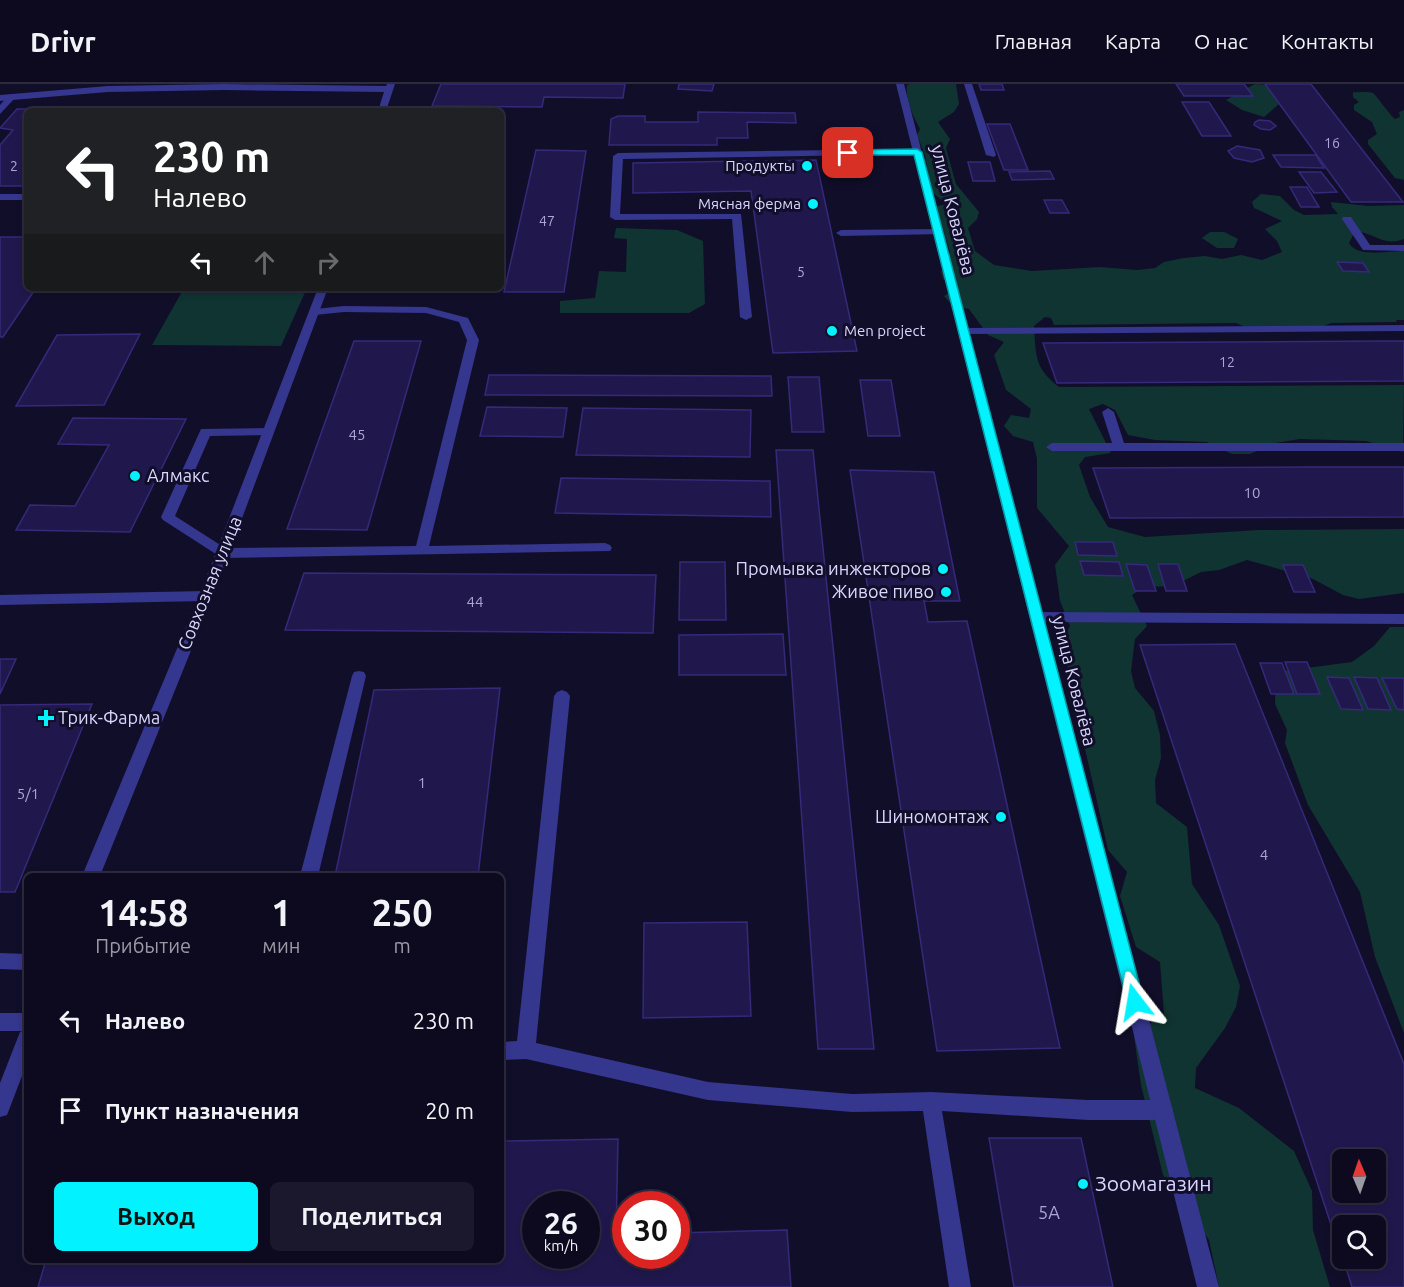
<!DOCTYPE html>
<html lang="ru">
<meta charset="utf-8">
<style>
:root{--surface:#0d0a20;--page:#1b182d;--text:#f1f3f6;--muted:#9a9aa5;--line:#2d2b3e;--accent:#03f2ff}
body{margin:0;font-family:Ubuntu,sans-serif;background:var(--page);color:var(--text);height:100vh;display:flex;flex-direction:column;font-size:22px;white-space:nowrap}
*{box-sizing:border-box;margin:0}
p{font-size:20px;color:var(--muted)}
.icon{flex:none;width:33px;height:33px;fill:none;stroke:currentColor;stroke-width:2;stroke-linecap:round;stroke-linejoin:round}
.map{position:relative;flex:1;overflow:hidden}
.drawer{position:absolute;left:24px;top:789px;width:480px;height:390px;display:flex;flex-direction:column;background:var(--surface);border-radius:9px;box-shadow:0 3px 9px #0003,0 0 0 2px var(--line)}
.drawer>*{flex:none}
.top-card{position:absolute;left:24px;top:24px;width:480px;height:183px;border-radius:9px;box-shadow:0 3px 9px #0003,0 0 0 2px var(--line);background:#202124;color:#fff;overflow:hidden}
.needle{width:39px;rotate:358deg}
.tools{position:absolute;left:1332px;top:1065px;display:grid;gap:12px}
.tools a{display:grid;place-items:center;width:54px;height:54px;border-radius:9px;background:var(--surface);box-shadow:0 3px 9px #0003,0 0 0 2px var(--line);font-size:30px}
.speed{position:absolute;left:522px;top:1107px;display:flex;gap:12px;font-size:30px;font-weight:700;text-align:center}
.speed>*{display:grid;place-content:center;width:78px;height:78px;border-radius:50%;background:var(--surface);box-shadow:0 3px 9px #0003,0 0 0 2px var(--line);line-height:1}
.speed small{font-size:15px;font-weight:400}
.speed .limit{border:9px solid #d22;background:#fff;color:#111}
.pin{position:absolute;display:grid;place-items:center;width:51px;height:51px;color:#fff;margin:-26px;border-radius:12px;box-shadow:0 3px 9px #0006}
.me{position:absolute;width:66px;margin:-33px;rotate:346deg;stroke-linejoin:round;filter:drop-shadow(0 0 4px #0008)}
.turn{display:flex;align-items:center;gap:21px;height:126px;padding:0 30px;font-size:27px}
.turn .icon{width:78px;height:78px;stroke-width:2.5}
.turn b{display:block;font-size:42px;line-height:51px}
.lanes{display:flex;align-items:center;height:57px;padding:0 30px;background:#0003;justify-content:center;gap:30px;direction:ltr}
.lanes .off{opacity:.35}
.eta{display:flex;justify-content:space-evenly;align-items:center;height:102px;text-align:center}
.eta b{font-size:36px;font-weight:700;line-height:42px}
.action{display:flex;gap:12px;margin-top:auto;padding:12px 30px}
.action a{flex:1;height:69px;border-radius:9px;background:var(--accent);color:#111;font-size:24px;font-weight:700;line-height:69px;text-align:center}
.action a+a{background:var(--page);color:var(--text)}
ul{padding:0;list-style:none}
li{display:flex;align-items:center;gap:18px;height:90px;padding:0 30px}
li div{flex:1}
li b{display:block;font-size:22px}
li em{font-style:normal}
header{display:flex;align-items:center;gap:36px;box-sizing:border-box;height:84px;padding:0 30px;background:var(--surface);border-bottom:2px solid var(--line)}
header strong{font-size:28px}
nav{display:flex;gap:33px;margin-inline-start:auto;font-size:21px}
.map>svg:first-child{display:block}
.green{fill:#103431}
.building{fill:#20184d;stroke:#35297a;stroke-width:1.5;fill-rule:evenodd}
.lines{fill:none;stroke-linecap:round;stroke-linejoin:round}
.service{fill:#35368d;fill-rule:evenodd}
.minor{fill:#35368d;fill-rule:evenodd}
.route{fill:#03f2ff;stroke:#029da6;stroke-width:1.5}
.poi-dot{fill:#03f2ff;stroke:#110e2a;stroke-width:2}
.labels{text-anchor:middle;stroke-width:6;stroke-linejoin:round;paint-order:stroke}
.far-number-label{font-size:14px;fill:#aca7d2}
.far-poi-label{font-size:15px;fill:#dad7ff;stroke:#110e2a;text-anchor:end}
.number-label{font-size:15px;fill:#aca7d2}
.street-label{font-size:18px;fill:#dad7ff;stroke:#110e2a}
.poi-label{font-size:18px;fill:#dad7ff;stroke:#110e2a;text-anchor:end}
.near-number-label{font-size:18px;fill:#aca7d2}
.near-poi-label{font-size:21px;fill:#dad7ff;stroke:#110e2a;text-anchor:start}
</style>
<header>
<strong>Drivr</strong>
<nav><a>Главная</a><a>Карта</a><a>О нас</a><a>Контакты</a></nav>
</header>
<div class="map">
<svg width="1404" height="1203" viewBox="0 0 1404 1203">
<rect width="100%" height="100%" fill="#110e2a"/>
<g class="green">
<path d="M910,0h46l3,20 -5,8 -16,10 12,17 -4,9 10,36 23,28 -2,7 -9,9 7,23 19,14 38,6 68,-4 37,3 18,-2 9,-6 20,-4 21,-2 17,3 19,-4 21,5 20,-8 -5,-11 -12,-12 17,-8 -28,-13 -2,-6 9,-8 19,2 14,14 10,5 34,-1 -6,-7 -1,-5 37,4 36,-1v34c-21,8 -29,-6 -49,-8l-6,12c8,15 40,8 55,8v69h-8l1,2 -66,1 -10,4h-76l-9,-4 -182,2 -3,-7 -6,-1 -11,9c2,29 0,42 25,61l345,-2 -1,67 -37,-11 -66,-2 -25,4 -25,11h-18l-25,-12 -52,-2 -27,-5 -13,-25 -12,-6 -14,5 22,44 -26,4 -6,8 11,32 18,30 37,10 114,-7 145,-1v64l-45,6 -16,-4 -32,-17 -64,-18 -28,10 -18,2 -28,14 -29,1 -12,8 15,31 -12,13 -4,32 4,17 19,23 6,24 1,23 -6,22 1,23 31,24 5,57 27,41 21,61 -4,21 -11,21 -29,40 -1,20 44,20 55,43 18,40 1,39 17,57h-111l-10,-47 -46,-65 -22,-90 -7,-49 30,-23 -4,-51 -24,-15 -16,-51 7,-24 -19,-22 -27,-119 -10,-26 -5,-29 4,-25 -5,-15 5,-10 -10,-25 -5,-36 14,-19 -32,-38v-49l-4,-17 -20,-6 -9,-10 7,-11 18,3 2,-9 -25,-19 -12,-35 10,-13 -16,-7 -19,-26 -16,-3 -9,-10 14,-9 -15,-8 -2,-7 9,-20 -13,-43 1,-3 8,-2 -15,-13 -6,-36 -8,-20 3,-6c-7,-13 -15,-30 -13,-44z"/>
<path d="M1255,0l15,1 15,14 -21,18 -22,-7 -16,-10z"/>
<path d="M1353,8c5,1 14,-1 20,1 3,2 16,21 22,26l5,-2 -1,-5 5,-2v70l-9,-2 -27,-34v-4l9,-6 -5,-12 -18,-12v-5l5,-3 -6,-5z"/>
<path d="M616,144l61,2 26,11 2,63 -16,9h-129v-12l35,-3 4,-27 27,1 1,-33 -13,-1z"/>
<path d="M1210,148h14l14,7 -4,9h-17l-15,-10z"/>
<path d="M184,204h123l-26,58 -129,-1z"/>
<path d="M1390,543h14v406l-29,-76 -15,-65 -52,-87 -23,-62 2,-13 -12,-26 1,-32 76,-10 22,-16z"/>
</g>
<g class="building">
<path d="M441,0h184l-2,14 -79,-1 -2,10 -110,-1z"/>
<path d="M679,0h35l-2,7 -34,-2z"/>
<path d="M979,0h23l2,6h-23z"/>
<path d="M1176,0h68l9,12h-69z"/>
<path d="M1265,0h46l92,118h-52z"/>
<path d="M1182,18h27l22,34h-29z"/>
<path d="M17,25h214l-1,2h-203v75h-27v-41l13,-15 -13,-2z"/>
<path d="M698,28l97,1 1,10 -49,-1 1,16h-31v7h-108l2,-26 7,-3h27v6h53z"/>
<path d="M1259,36l11,1 6,5 -6,4 -9,-1 -7,-4 1,-3z"/>
<path d="M987,40h23l18,46h-24z"/>
<path d="M1237,62l23,4 4,8 -12,4 -18,-4 -6,-7z"/>
<path d="M536,66l50,1 -22,141h-60z"/>
<path d="M1273,71h43l8,13 -43,-1z"/>
<path d="M816,76l41,191 -84,2 -22,-162 -118,2v-30z"/>
<path d="M968,78h22l5,19h-22z"/>
<path d="M1050,87l4,8 -42,1 -3,-8z"/>
<path d="M1299,88h22l16,20 -23,1z"/>
<path d="M1290,103h17l12,20h-18z"/>
<path d="M1044,116h18l7,13h-19z"/>
<path d="M0,153h27v51h9l-33,49h-3z"/>
<path d="M1337,178l26,1 6,9 -26,-1z"/>
<path d="M140,250l-36,71 -88,1 41,-71z"/>
<path d="M354,257h67l-54,189 -80,-1z"/>
<path d="M1383,257h21v40l-347,2 -14,-40z"/>
<path d="M489,291l282,1 1,20 -287,-1z"/>
<path d="M788,293h31l5,55h-32z"/>
<path d="M860,296h31l9,56h-32z"/>
<path d="M487,323l80,1 -4,29 -83,-1z"/>
<path d="M583,324l168,2 -1,47 -174,-2z"/>
<path d="M73,334l113,1 -56,113 -114,-2 14,-25 45,1 34,-61 -51,-1z"/>
<path d="M776,366h37l61,599h-56z"/>
<path d="M1307,383h97v50l-294,1 -17,-50z"/>
<path d="M850,386l84,2 26,129h-36l4,21 39,-1 93,427 -123,3z"/>
<path d="M561,394l209,3 1,36 -216,-4z"/>
<path d="M1075,458h38l4,14 -39,-1z"/>
<path d="M1080,477l39,1 4,14 -39,-1z"/>
<path d="M680,478h45l1,58h-47z"/>
<path d="M1126,480l21,1 9,26h-21z"/>
<path d="M1158,480h20l9,27h-21z"/>
<path d="M1283,481h20l12,27h-21z"/>
<path d="M304,489l352,2 -3,58 -368,-3z"/>
<path d="M783,550l3,41h-107v-40z"/>
<path d="M1235,560l169,420v223h-52l-9,-29h33v-32h-34v32l-202,-613zM1342,1076h34v32h-34z"/>
<path d="M0,575h16l-16,35z"/>
<path d="M1285,578h22l13,32h-23z"/>
<path d="M1260,579h22l12,31h-23z"/>
<path d="M1327,593l22,1 14,32 -22,-1z"/>
<path d="M1354,593l23,1 14,32 -23,-1z"/>
<path d="M1382,594h22v32l-7,-1z"/>
<path d="M500,604l-22,188h-143l39,-186z"/>
<path d="M92,620l-77,188h-15v-187z"/>
<path d="M747,838l4,94 -108,2 1,-95z"/>
<path d="M989,1054h92l32,149h-99z"/>
<path d="M618,1055l-2,95h10v22h50v-23l111,-3 4,57h-753l8,-27h455v-119zM536,1120h50v52h-50z"/>
</g>
<g class="lines">
<g class="service">
<path d="M964,0h8l24,71 -2,2 -8,-2z"/>
<path d="M8,12l7,2 -15,16v-9z"/>
<path d="M917,65l3,1v4l-297,5 -3,55h121l11,103 -6,3 -6,-3 -8,-98 -117,1 -5,-3 3,-61 5,-3z"/>
<rect x="0" y="110" width="27" height="6"/>
<path d="M1343,133h8l19,28h34v6l-41,-1 -21,-31z"/>
<path d="M938,145l4,1v4l-101,2 -5,-3 5,-3z"/>
<path d="M344,222l82,1 42,11 11,22 -50,206 176,-3 5,2 2,3 -2,3 -388,7 -59,-38 -2,-3 40,-88 68,-1 4,1v6l-63,1 -35,80 50,32 191,-2 51,-206 -8,-18 -33,-9 -82,-1 -29,3 -5,-3 5,-3z"/>
<path d="M1404,241v6l-440,3 -6,-3 6,-3z"/>
<path d="M1108,324l6,4 10,31h280v8h-352l-6,-4 6,-4h60l-10,-31z"/>
<path d="M206,507l7,5 -7,5 -206,4v-10z"/>
<path d="M1037,528l367,2v10l-367,-2 -7,-5z"/>
<path d="M359,587l5,1 2,4 -48,200h-18l52,-200 2,-4z"/>
<path d="M562,606l5,2 3,4 -34,347 172,39 144,12 79,-2 157,8h75l7,3 3,7 -3,7 -7,3h-75l-146,-9 29,176h-22l-26,-176 -71,1 -144,-12 -182,-41 -25,1v-18l16,-1 37,-345 3,-4z"/>
<path d="M0,869l27,1v16l-27,-1z"/>
<rect x="0" y="929" width="27" height="18"/>
</g>
<g class="minor">
<path d="M224,0l162,2 1,-2h8l-9,27h-8l6,-19 -160,-2 -116,2 -108,9v-6l108,-9z"/>
<path d="M896,0h8l315,1203h-22z"/>
<path d="M318,204h10l-115,308 -113,280h-18l117,-280z"/>
<path d="M27,945v34l-20,52 -7,2v-34l20,-51z"/>
</g>
</g>
<path class="route" d="M917,65l5,3 222,850 -3,5 -6,2 -6,-2 -2,-5 -213,-847h-66l-4,-2 4,-3z"/>
<g class="poi-dot">
<circle cx="807" cy="82" r="6"/>
<circle cx="813" cy="120" r="6"/>
<circle cx="832" cy="247" r="6"/>
<circle cx="135" cy="392" r="6"/>
<circle cx="943" cy="485" r="6"/>
<circle cx="946" cy="508" r="6"/>
<path d="M43 625h6v6h6v6h-6v6h-6v-6h-6v-6h6z"/>
<circle cx="1001" cy="733" r="6"/>
<circle cx="1083" cy="1100" r="6"/>
</g>
<g class="labels">
<g class="far-number-label">
<text x="1332" y="64">16</text>
<text x="14" y="87">2</text>
<text x="547" y="142">47</text>
<text x="801" y="193">5</text>
<text x="1227" y="283">12</text>
</g>
<g class="far-poi-label">
<text x="795" y="87">Продукты</text>
<text x="801" y="125">Мясная ферма</text>
<text x="844" y="252" text-anchor="start">Men project</text>
</g>
<g class="number-label">
<text x="357" y="356">45</text>
<text x="1252" y="414">10</text>
<text x="475" y="523">44</text>
<text x="422" y="704">1</text>
<text x="28" y="715">5/1</text>
<text x="1264" y="776">4</text>
</g>
<g class="street-label">
<text transform="translate(953 126) rotate(76)" y="6">улица Ковалёва</text>
<text transform="translate(210 499) rotate(-68)" y="6">Совхозная улица</text>
<text transform="translate(1074 597) rotate(76)" y="6">улица Ковалёва</text>
</g>
<g class="poi-label">
<text x="147" y="398" text-anchor="start">Алмакс</text>
<text x="931" y="491">Промывка инжекторов</text>
<text x="934" y="514">Живое пиво</text>
<text x="58" y="640" text-anchor="start">Трик-Фарма</text>
<text x="989" y="739">Шиномонтаж</text>
</g>
<g class="near-number-label">
<text x="1049" y="1135">5А</text>
</g>
<g class="near-poi-label">
<text x="1095" y="1107">Зоомагазин</text>
</g>
</g>
</svg>
<div class="tools">
<a><svg class="needle" viewBox="-14 -14 28 28"><path d="M0-13l5 13h-10z" fill="#e53935"/><path d="M0 13l5-13h-10z" fill="#9a9aa5"/></svg></a>
<a><svg class="icon" aria-label="search" viewBox="0 0 24 24"><circle cx="10" cy="10" r="6"/><path d="M15 15l6 6"/></svg></a>
</div>
<div class="speed"><div>26<small>km/h</small></div><div class="limit">30</div></div>
<div class="pin" style="left:848px;top:69px;background:#d93025"><svg class="icon" aria-label="arrive" viewBox="0 0 24 24"><path d="M6 21V4h12l-3 4 3 4H6"/></svg></div>
<svg class="me" style="left:1135px;top:918px" viewBox="-20 -20 40 40"><path d="M0-17L14 15 0 8-14 15z" fill="#03f2ff" stroke="#fff" stroke-width="4"/></svg>
<div class="top-card">
<div class="turn"><svg class="icon" aria-label="left" viewBox="0 0 24 24"><path d="M17 20v-9H6M10 6l-5 5 5 5"/></svg><div><b>230 m</b>Налево</div></div>
<div class="lanes"><svg class="icon" aria-label="left" viewBox="0 0 24 24"><path d="M17 20v-9H6M10 6l-5 5 5 5"/></svg><svg class="icon off" aria-label="ahead" viewBox="0 0 24 24"><path d="M12 20V5M6 11l6-6 6 6"/></svg><svg class="icon off" aria-label="right" viewBox="0 0 24 24"><path d="M7 20v-9h11M14 6l5 5-5 5"/></svg></div>
</div>
<section class="drawer">
<div class="eta">
<div><b>14:58</b><p>Прибытие</p></div>
<div><b>1</b><p>мин</p></div>
<div><b>250</b><p>m</p></div>
</div>
<ul>
<li><svg class="icon" aria-label="left" viewBox="0 0 24 24"><path d="M17 20v-9H6M10 6l-5 5 5 5"/></svg><div><b>Налево</b></div><em>230 m</em></li>
<li><svg class="icon" aria-label="arrive" viewBox="0 0 24 24"><path d="M6 21V4h12l-3 4 3 4H6"/></svg><div><b>Пункт назначения</b></div><em>20 m</em></li>
</ul>
<div class="action"><a>Выход</a><a>Поделиться</a></div>
</section>
</div>
